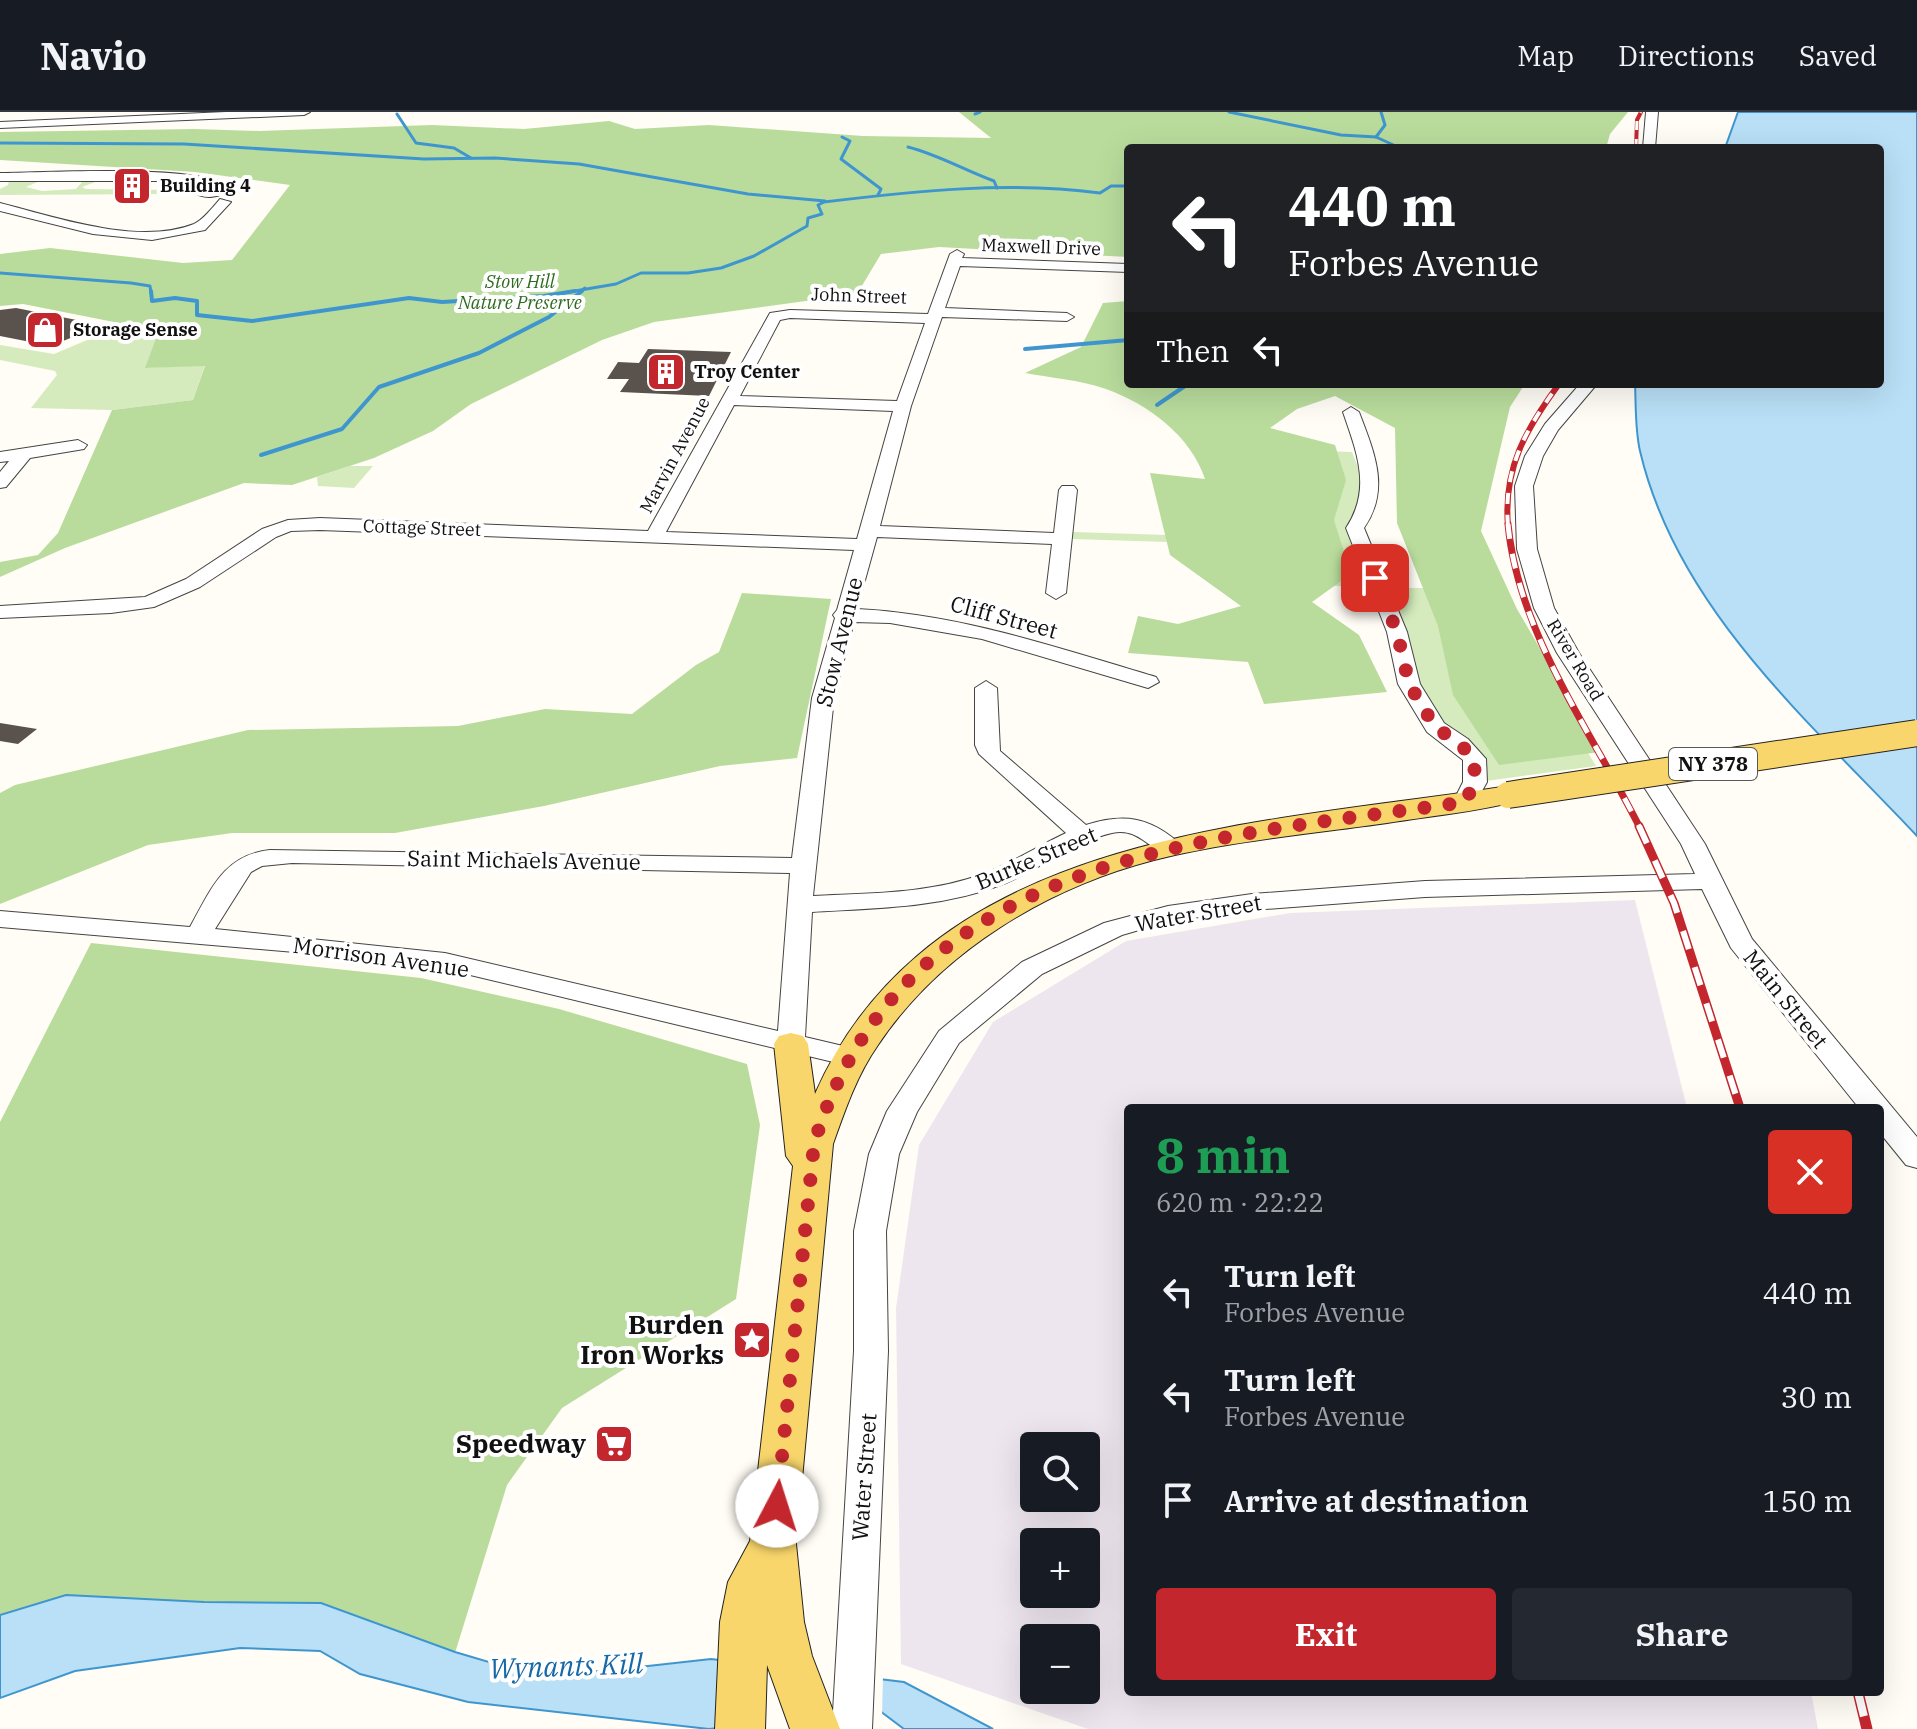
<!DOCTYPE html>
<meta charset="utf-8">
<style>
:root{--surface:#171b24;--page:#242831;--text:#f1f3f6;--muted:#9ea1a6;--line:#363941;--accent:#c4262e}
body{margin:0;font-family:"IBM Plex Serif",serif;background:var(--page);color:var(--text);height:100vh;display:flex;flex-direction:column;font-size:30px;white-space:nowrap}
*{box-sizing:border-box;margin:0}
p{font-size:26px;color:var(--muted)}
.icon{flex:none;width:44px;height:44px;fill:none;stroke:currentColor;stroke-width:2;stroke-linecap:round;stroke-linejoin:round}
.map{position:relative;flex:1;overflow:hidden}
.details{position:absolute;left:1124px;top:992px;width:760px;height:592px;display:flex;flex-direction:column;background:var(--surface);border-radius:8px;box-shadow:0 8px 32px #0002}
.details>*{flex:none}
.guide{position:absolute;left:1124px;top:32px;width:760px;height:244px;border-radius:8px;box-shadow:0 8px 32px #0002;background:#202124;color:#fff;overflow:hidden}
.controls{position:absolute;left:1020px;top:1320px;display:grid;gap:16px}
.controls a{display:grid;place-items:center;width:80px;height:80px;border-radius:8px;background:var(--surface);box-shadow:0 8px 32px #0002;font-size:40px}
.pin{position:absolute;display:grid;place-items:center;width:68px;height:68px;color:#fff;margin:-34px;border-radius:16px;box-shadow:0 4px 12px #0006}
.me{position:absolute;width:88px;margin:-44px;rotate:5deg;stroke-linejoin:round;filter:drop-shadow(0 0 6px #0008)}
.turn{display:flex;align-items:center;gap:28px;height:168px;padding:0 32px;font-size:36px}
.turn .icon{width:104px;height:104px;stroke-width:2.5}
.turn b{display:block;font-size:56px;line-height:68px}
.then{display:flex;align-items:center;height:76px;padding:0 32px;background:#0003;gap:16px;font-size:30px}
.round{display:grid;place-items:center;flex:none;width:84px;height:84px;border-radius:8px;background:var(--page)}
.summary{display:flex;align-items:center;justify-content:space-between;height:136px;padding:0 32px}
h1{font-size:48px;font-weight:700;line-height:60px;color:#1e9e55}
.button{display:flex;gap:16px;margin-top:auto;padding:16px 32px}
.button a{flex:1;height:92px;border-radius:8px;background:var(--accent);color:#fff;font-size:32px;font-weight:700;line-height:92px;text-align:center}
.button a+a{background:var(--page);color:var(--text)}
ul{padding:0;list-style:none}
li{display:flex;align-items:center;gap:24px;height:104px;padding:0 32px}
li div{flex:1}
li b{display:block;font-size:30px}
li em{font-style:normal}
header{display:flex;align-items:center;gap:48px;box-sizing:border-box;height:112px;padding:0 40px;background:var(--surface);border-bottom:2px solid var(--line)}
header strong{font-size:38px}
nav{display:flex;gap:44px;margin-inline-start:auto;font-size:28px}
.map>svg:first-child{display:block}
.industrial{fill:#eee6ef;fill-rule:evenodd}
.green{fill:#d5ebbd}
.forest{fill:#b9dc9c}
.water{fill:#b9e0f7;stroke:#3f96cf;stroke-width:2}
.pier{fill:#fffdf5}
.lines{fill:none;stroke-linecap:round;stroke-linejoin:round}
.stream-far1{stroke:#3f96cf;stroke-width:3}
.stream{stroke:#3f96cf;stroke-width:4}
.building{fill:#5a524d}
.minor-casing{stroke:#444;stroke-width:2}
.major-casing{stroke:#222;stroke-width:2}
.minor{fill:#fff;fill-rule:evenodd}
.major{fill:#f9d66b;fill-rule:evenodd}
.rail-far4-casing{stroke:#c4262e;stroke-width:4}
.rail-far3-casing{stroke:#c4262e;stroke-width:6}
.rail-far2-casing{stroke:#c4262e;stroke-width:7}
.rail-far1-casing{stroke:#c4262e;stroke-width:9}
.rail-casing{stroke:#c4262e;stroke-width:11}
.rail-far4{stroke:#fff;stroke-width:3;stroke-dasharray:9;stroke-linecap:butt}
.rail-far3{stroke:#fff;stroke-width:4;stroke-dasharray:11;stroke-linecap:butt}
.rail-far2{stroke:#fff;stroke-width:5;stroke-dasharray:15;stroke-linecap:butt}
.rail-far1{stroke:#fff;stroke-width:6;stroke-dasharray:19;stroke-linecap:butt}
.rail{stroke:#fff;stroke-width:8;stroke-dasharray:25;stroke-linecap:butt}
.major-bridge-casing{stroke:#222;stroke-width:28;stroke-linecap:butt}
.major-bridge{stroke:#f9d66b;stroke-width:26}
.route{stroke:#c4262e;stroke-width:14;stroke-dasharray:0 25.2}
.labels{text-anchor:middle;stroke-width:8;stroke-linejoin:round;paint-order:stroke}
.far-poi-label{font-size:18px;font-weight:bold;fill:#111;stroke:#fff;text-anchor:start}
.far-street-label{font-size:18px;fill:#111;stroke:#fff}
.far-park-label{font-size:18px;font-style:italic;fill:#2f6b1f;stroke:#fff}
.shield{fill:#fff;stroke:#585858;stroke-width:2}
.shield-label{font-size:20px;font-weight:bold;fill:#111}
.street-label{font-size:22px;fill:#111;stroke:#fff}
.near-poi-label{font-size:26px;font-weight:bold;fill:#111;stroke:#fff;text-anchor:end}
.near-water-label{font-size:28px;font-style:italic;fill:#1768a6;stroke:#fff}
</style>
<header>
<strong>Navio</strong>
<nav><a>Map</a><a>Directions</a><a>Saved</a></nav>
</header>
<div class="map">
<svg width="1917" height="1617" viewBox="0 0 1917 1617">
<rect width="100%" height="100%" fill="#fffdf5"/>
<path class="industrial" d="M1635,788l52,208h-559v584h683l7,37h-730l-187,-65 -5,-356 23,-163 74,-123 133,-81 164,-28zM1034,1334h52v52h-52zM1034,1430h52v52h-52zM1034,1526h52v52h-52z"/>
<g class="green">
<path d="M8,67h36l-18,8 16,4 34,-2 7,-8h15l-16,6 4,2 88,1 7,-2 4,-6 -12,-3 22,5 -6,8 -15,2 -174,1v-6l8,-4 1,-4h-4z"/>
<path d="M125,212l-8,13 41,-1 -12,32 59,-3 -12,35 -81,10 -81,-2 26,-33 -2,-4 -55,-11v-15l54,9z"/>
<path d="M1236,336l116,4 11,28 -12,48 17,59 -137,-5v-38l-158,-5v-7l158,5z"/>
<path d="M350,354h23l-19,22 -36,-2 -1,-9z"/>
<path d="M1384,476h52l121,114 39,64 -110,15 -61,-78z"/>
</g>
<g class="forest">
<path d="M959,0h669l-18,22 -4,14h-478v109l-189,-10 -58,7 -24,40 -203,28 -52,18 -131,64 -38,27 -59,27 -82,27 -48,-2 -179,65 -65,29v-15l38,-7 20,-22 54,-123 81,-10 12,-34 -60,2 12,-32 -41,2 8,-14 -101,-20 -23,2v-52l50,-6 133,15 49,-3 58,-75 -95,-13 -195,-12v-28l195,-3 65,2 172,-6 92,4 85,-8 26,8 74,-4 154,11 128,2z"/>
<path d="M1128,189v83h397l-15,23 -29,124 36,78 83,143 -101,13 -46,-70 -15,-69 -41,-103 -2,-95 -60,-32 -38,13 -27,19 65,17 11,35 -12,40 17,54 -39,28 47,33 28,57 -123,12 -16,-42 -120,-9 10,-37 40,8 63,-18 -71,-51 -20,-82 55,6c-14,-43 -57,-75 -99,-90 -25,-9 -55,-11 -81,-16l56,-26 22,-44z"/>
<path d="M742,481l89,6 -34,159 -77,8 -176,40 -149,27h-163l-84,12 -148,59v-111l15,-8 233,-55 210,-4 87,-17 87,5 64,-49 23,-13z"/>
<path d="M91,831l330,35 138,31 188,55 13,61 -24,174 -174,109 -55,77 -52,168 -134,-50 -117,-1 -138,-7 -66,20v-493z"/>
</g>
<g class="water">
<path d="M1738,0h179v724c-107,-114 -240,-227 -277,-385 -5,-21 -4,-46 -5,-67h245v-236h-155z"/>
<path d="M66,1483l138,7 117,1 134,49 64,19h84l108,-12 193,23 89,47h-89l-24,-18 -171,18 -241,-27 -108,-28 -40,-23 -80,-3 -165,23 -75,27v-83z"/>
</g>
<path class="pier" d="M725,1544l158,19 -1,42 -133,12z"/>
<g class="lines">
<g class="stream-far1">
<path d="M1229,0l112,23 35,2 24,11"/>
<path d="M397,2l19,29 38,5 17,10"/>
<path d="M975,2l5,-2"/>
<path d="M842,25l8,4 -9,18 40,30 -3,6"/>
<path d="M1376,25l9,-12 -4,-13"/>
<path d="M0,31l184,1 240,15 71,-1 84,6 169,30 77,7"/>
<path d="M908,35c31,8 56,23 86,34l3,7"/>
<path d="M0,161l131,10 19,3 1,7"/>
<path d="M563,181l53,-9 25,-11h47l33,-5 33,-12 53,-30 1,-8 14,-4 -4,-9 6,-3c92,-11 184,-21 276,-9l11,-7h17"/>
<path d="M579,181l6,-5"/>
</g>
<g class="stream">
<path d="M151,179l1,10 23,-3 22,3v14l55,6 157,-23 33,4 102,-6 31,-5"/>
<path d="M1025,237l103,-9"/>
<path d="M1157,293l31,-21"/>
<path d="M261,343l81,-26 37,-42 100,-34 70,-36 33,-26"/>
</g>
</g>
<g class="building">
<path d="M16,196l86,17 -51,21 -51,-10v-26z"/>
<path d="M648,237l83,3 -22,44 -89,-4 9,-13h-22l11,-17 21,1z"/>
<path d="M0,611l37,6 -19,15 -18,-3z"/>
</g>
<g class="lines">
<defs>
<g id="minor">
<path d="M226,0h84l-6,3 -304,13v-6z"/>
<path d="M1646,0h12l-3,36h-12z"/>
<path d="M0,61c43,0 205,-10 231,15 -10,10 -27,12 -38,4l3,-9 -11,-2h-185zM208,73l8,3 -10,1z"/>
<path d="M220,87l11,3 -26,28 -53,10 -59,-6 -93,-23v-8c55,14 138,43 194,21 9,-4 19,-17 26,-25z"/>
<path d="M957,138l7,4 -2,4 166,6v8l-168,-6 -15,42 122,5 7,4 -7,4 -125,-4 -31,89 -31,120 174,7 5,-43 3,-4h12l3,4 -11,103 -10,6 -10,-6 6,-49 -175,-7 -20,72c103,5 201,39 299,68l3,5 -11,6 -166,-49 -92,-16 -36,-1 -20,76 -21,198c56,-3 116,-2 170,-22 29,-11 55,-28 83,-41l-87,-79 -4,-9v-57l11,-7 11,7 3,63 86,74c38,-12 63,-8 93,18l3,5 -3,5c-27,7 -35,-27 -67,-20 -39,9 -73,37 -111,52 -61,23 -126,23 -189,27l-7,125 55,13 4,7 -4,7 -10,2 -405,-97 -127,-15 -318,-27v-16l190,16c21,-37 33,-72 80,-77l522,8 20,-160 23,-80 -2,-3 4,-5 17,-60 -534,-20 -29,1 -15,6 -76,50 -46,20 -43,6 -111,5v-12l145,-9 41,-18 76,-50 26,-9 32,-2 328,13 122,-218 20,-3 138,4 22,-60zM790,206l135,5 -28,78 -157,-5 40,-76zM734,293l159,6 -36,128 -191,-7zM292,751l498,10 -12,158 -333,-78 -230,-24 36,-57 11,-6z"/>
<path d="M1580,272h17l-39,46 -15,26 -10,30 4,63 17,59 25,45 126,191 47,95 165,198v31l-11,-3 -26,-32v-25h-21l-128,-160 -29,-59 -277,8 -173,13 -82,11 -48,14 -80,39 -83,69 -42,69 -18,42 -13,77 2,120 -16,378h-40l22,-378v-120l15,-77 18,-43 52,-80 83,-69 82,-39 64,-17 84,-12 173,-13 270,-7 -14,-30 -124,-191 -23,-45 -17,-59 -2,-63 10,-30 20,-32z"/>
<path d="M1351,295l8,5c15,40 32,77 5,116l43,104 13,52 24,39 24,16 18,20 1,23 -14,25h-16l-4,-5 10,-20v-22l-36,-28 -29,-48 -11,-52 -41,-104c26,-39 11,-75 -3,-116z"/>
<path d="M78,328l9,5 -3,4 -54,9 -24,29 -6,1v-16l9,-11 -9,1v-10z"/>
</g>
<path id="major" d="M1508,674l10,3 5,6 -5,6c-42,11 -88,15 -131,22 -78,11 -157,18 -233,37 -108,28 -214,92 -276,185 -21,30 -33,65 -45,99l-37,400 8,78 8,34 28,73h-50l-23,-64 -2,64h-50l5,-107 8,-40 22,-41 43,-375 -7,-10 -12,-112 5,-8 12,-3 12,3 5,8 7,50c117,-266 448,-269 693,-308z"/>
</defs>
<use href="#minor" class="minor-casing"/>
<use href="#major" class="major-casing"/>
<use href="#minor" class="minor"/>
<use href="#major" class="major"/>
<defs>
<path id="rail-far4" d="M1636,36l1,-28 4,-8"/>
<path id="rail-far3" d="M1508,414c-5,-58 18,-97 51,-142"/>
<path id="rail-far2" d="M1508,412c10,110 84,208 132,304"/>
<path id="rail-far1" d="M1639,714l35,77 66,205"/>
<path id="rail" d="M1858,1580l9,37"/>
</defs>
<use href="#rail-far4" class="rail-far4-casing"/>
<use href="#rail-far3" class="rail-far3-casing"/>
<use href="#rail-far2" class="rail-far2-casing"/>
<use href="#rail-far1" class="rail-far1-casing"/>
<use href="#rail" class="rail-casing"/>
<use href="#rail-far4" class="rail-far4"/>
<use href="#rail-far3" class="rail-far3"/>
<use href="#rail-far2" class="rail-far2"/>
<use href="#rail-far1" class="rail-far1"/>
<use href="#rail" class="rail"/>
<defs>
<path id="major-bridge" d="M1508,683l409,-62"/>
</defs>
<use href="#major-bridge" class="major-bridge-casing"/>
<use href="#major-bridge" class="major-bridge"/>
</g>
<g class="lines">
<path class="route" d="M777,1394l37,-362c89,-294 398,-305 651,-342l10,-20 -1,-23 -14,-15 -25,-17 -26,-43 -12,-52 -22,-54"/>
</g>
<defs>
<symbol id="building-square" viewBox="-11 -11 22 22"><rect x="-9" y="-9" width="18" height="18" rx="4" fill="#c4262e" stroke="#fff"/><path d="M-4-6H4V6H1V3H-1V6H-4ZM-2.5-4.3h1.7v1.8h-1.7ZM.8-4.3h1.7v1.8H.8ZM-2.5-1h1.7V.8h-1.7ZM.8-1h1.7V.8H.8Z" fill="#fff"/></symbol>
<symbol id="shop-square" viewBox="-11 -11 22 22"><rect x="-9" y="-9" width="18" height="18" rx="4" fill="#c4262e" stroke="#fff"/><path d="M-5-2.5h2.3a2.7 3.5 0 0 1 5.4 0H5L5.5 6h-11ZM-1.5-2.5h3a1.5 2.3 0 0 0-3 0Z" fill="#fff"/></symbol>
<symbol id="sight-square" viewBox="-11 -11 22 22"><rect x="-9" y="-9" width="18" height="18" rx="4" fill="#c4262e" stroke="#fff"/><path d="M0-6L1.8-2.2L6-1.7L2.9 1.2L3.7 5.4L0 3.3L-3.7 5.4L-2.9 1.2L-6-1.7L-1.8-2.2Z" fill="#fff"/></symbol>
<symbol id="supermarket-square" viewBox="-11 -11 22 22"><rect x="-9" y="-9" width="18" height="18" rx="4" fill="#c4262e" stroke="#fff"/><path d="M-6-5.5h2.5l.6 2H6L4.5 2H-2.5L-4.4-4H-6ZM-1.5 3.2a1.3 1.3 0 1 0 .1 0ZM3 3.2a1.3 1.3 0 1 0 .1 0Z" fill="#fff"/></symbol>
</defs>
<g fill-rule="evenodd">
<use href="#building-square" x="110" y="52" width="44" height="44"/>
<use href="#shop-square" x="23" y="196" width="44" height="44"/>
<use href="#building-square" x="644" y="238" width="44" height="44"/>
<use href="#sight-square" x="730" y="1206" width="44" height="44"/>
<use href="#supermarket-square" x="592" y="1310" width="44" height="44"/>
</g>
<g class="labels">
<g class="far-poi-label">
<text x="160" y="80">Building 4</text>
<text x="73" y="224">Storage Sense</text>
<text x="694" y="266">Troy Center</text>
</g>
<g class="far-street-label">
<text transform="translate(1041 135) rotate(2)" y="6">Maxwell Drive</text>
<text transform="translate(859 184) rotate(2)" y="6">John Street</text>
<text transform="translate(675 343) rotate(-62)" y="6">Marvin Avenue</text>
<text transform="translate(422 416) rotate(2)" y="6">Cottage Street</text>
<text transform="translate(1575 548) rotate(59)" y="6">River Road</text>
</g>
<g class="far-park-label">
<text x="520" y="176">Stow Hill<tspan x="520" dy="21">Nature Preserve</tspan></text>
</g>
<rect class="shield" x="1669" y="636" width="88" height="32" rx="6"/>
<g class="shield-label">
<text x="1713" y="659">NY 378</text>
</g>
<g class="street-label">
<text transform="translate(1004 505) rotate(15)" y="8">Cliff Street</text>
<text transform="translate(839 530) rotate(-76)" y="8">Stow Avenue</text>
<text transform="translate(1036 746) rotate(-23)" y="8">Burke Street</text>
<text transform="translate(524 748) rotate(1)" y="8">Saint Michaels Avenue</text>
<text transform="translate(1198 801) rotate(-10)" y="8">Water Street</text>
<text transform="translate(381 845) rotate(8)" y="8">Morrison Avenue</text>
<text transform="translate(1786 887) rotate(51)" y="8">Main Street</text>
<text transform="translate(864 1365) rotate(-86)" y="8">Water Street</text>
</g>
<g class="near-poi-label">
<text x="724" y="1222">Burden<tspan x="724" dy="30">Iron Works</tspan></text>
<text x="586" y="1341">Speedway</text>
</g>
<g class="near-water-label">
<text transform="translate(566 1554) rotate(-2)" y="10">Wynants Kill</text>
</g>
</g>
</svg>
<div class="controls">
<a><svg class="icon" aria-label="search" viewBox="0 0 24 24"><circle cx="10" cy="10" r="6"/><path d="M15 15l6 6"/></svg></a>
<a>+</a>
<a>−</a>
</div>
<div class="pin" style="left:1375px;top:466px;background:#d93025"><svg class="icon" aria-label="arrive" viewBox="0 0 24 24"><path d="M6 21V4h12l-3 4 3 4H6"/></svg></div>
<svg class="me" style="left:777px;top:1394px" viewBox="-20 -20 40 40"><circle r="19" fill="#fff"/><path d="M0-13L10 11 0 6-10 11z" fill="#c4262e"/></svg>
<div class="guide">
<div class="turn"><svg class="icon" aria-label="left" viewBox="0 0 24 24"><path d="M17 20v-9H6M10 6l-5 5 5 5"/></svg><div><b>440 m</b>Forbes Avenue</div></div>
<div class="then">Then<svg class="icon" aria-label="left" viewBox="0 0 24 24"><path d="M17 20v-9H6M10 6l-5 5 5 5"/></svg></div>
</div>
<section class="details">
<div class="summary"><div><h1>8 min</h1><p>620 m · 22:22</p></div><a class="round" style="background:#d93025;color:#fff"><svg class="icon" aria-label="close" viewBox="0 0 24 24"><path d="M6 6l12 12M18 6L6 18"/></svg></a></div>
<ul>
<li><svg class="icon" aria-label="left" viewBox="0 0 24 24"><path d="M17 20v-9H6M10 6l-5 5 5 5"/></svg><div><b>Turn left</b><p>Forbes Avenue</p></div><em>440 m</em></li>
<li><svg class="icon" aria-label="left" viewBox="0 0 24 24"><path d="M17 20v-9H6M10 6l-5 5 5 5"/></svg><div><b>Turn left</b><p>Forbes Avenue</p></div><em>30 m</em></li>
<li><svg class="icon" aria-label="arrive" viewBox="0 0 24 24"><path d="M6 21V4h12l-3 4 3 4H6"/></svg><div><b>Arrive at destination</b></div><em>150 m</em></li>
</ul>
<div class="button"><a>Exit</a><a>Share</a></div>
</section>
</div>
